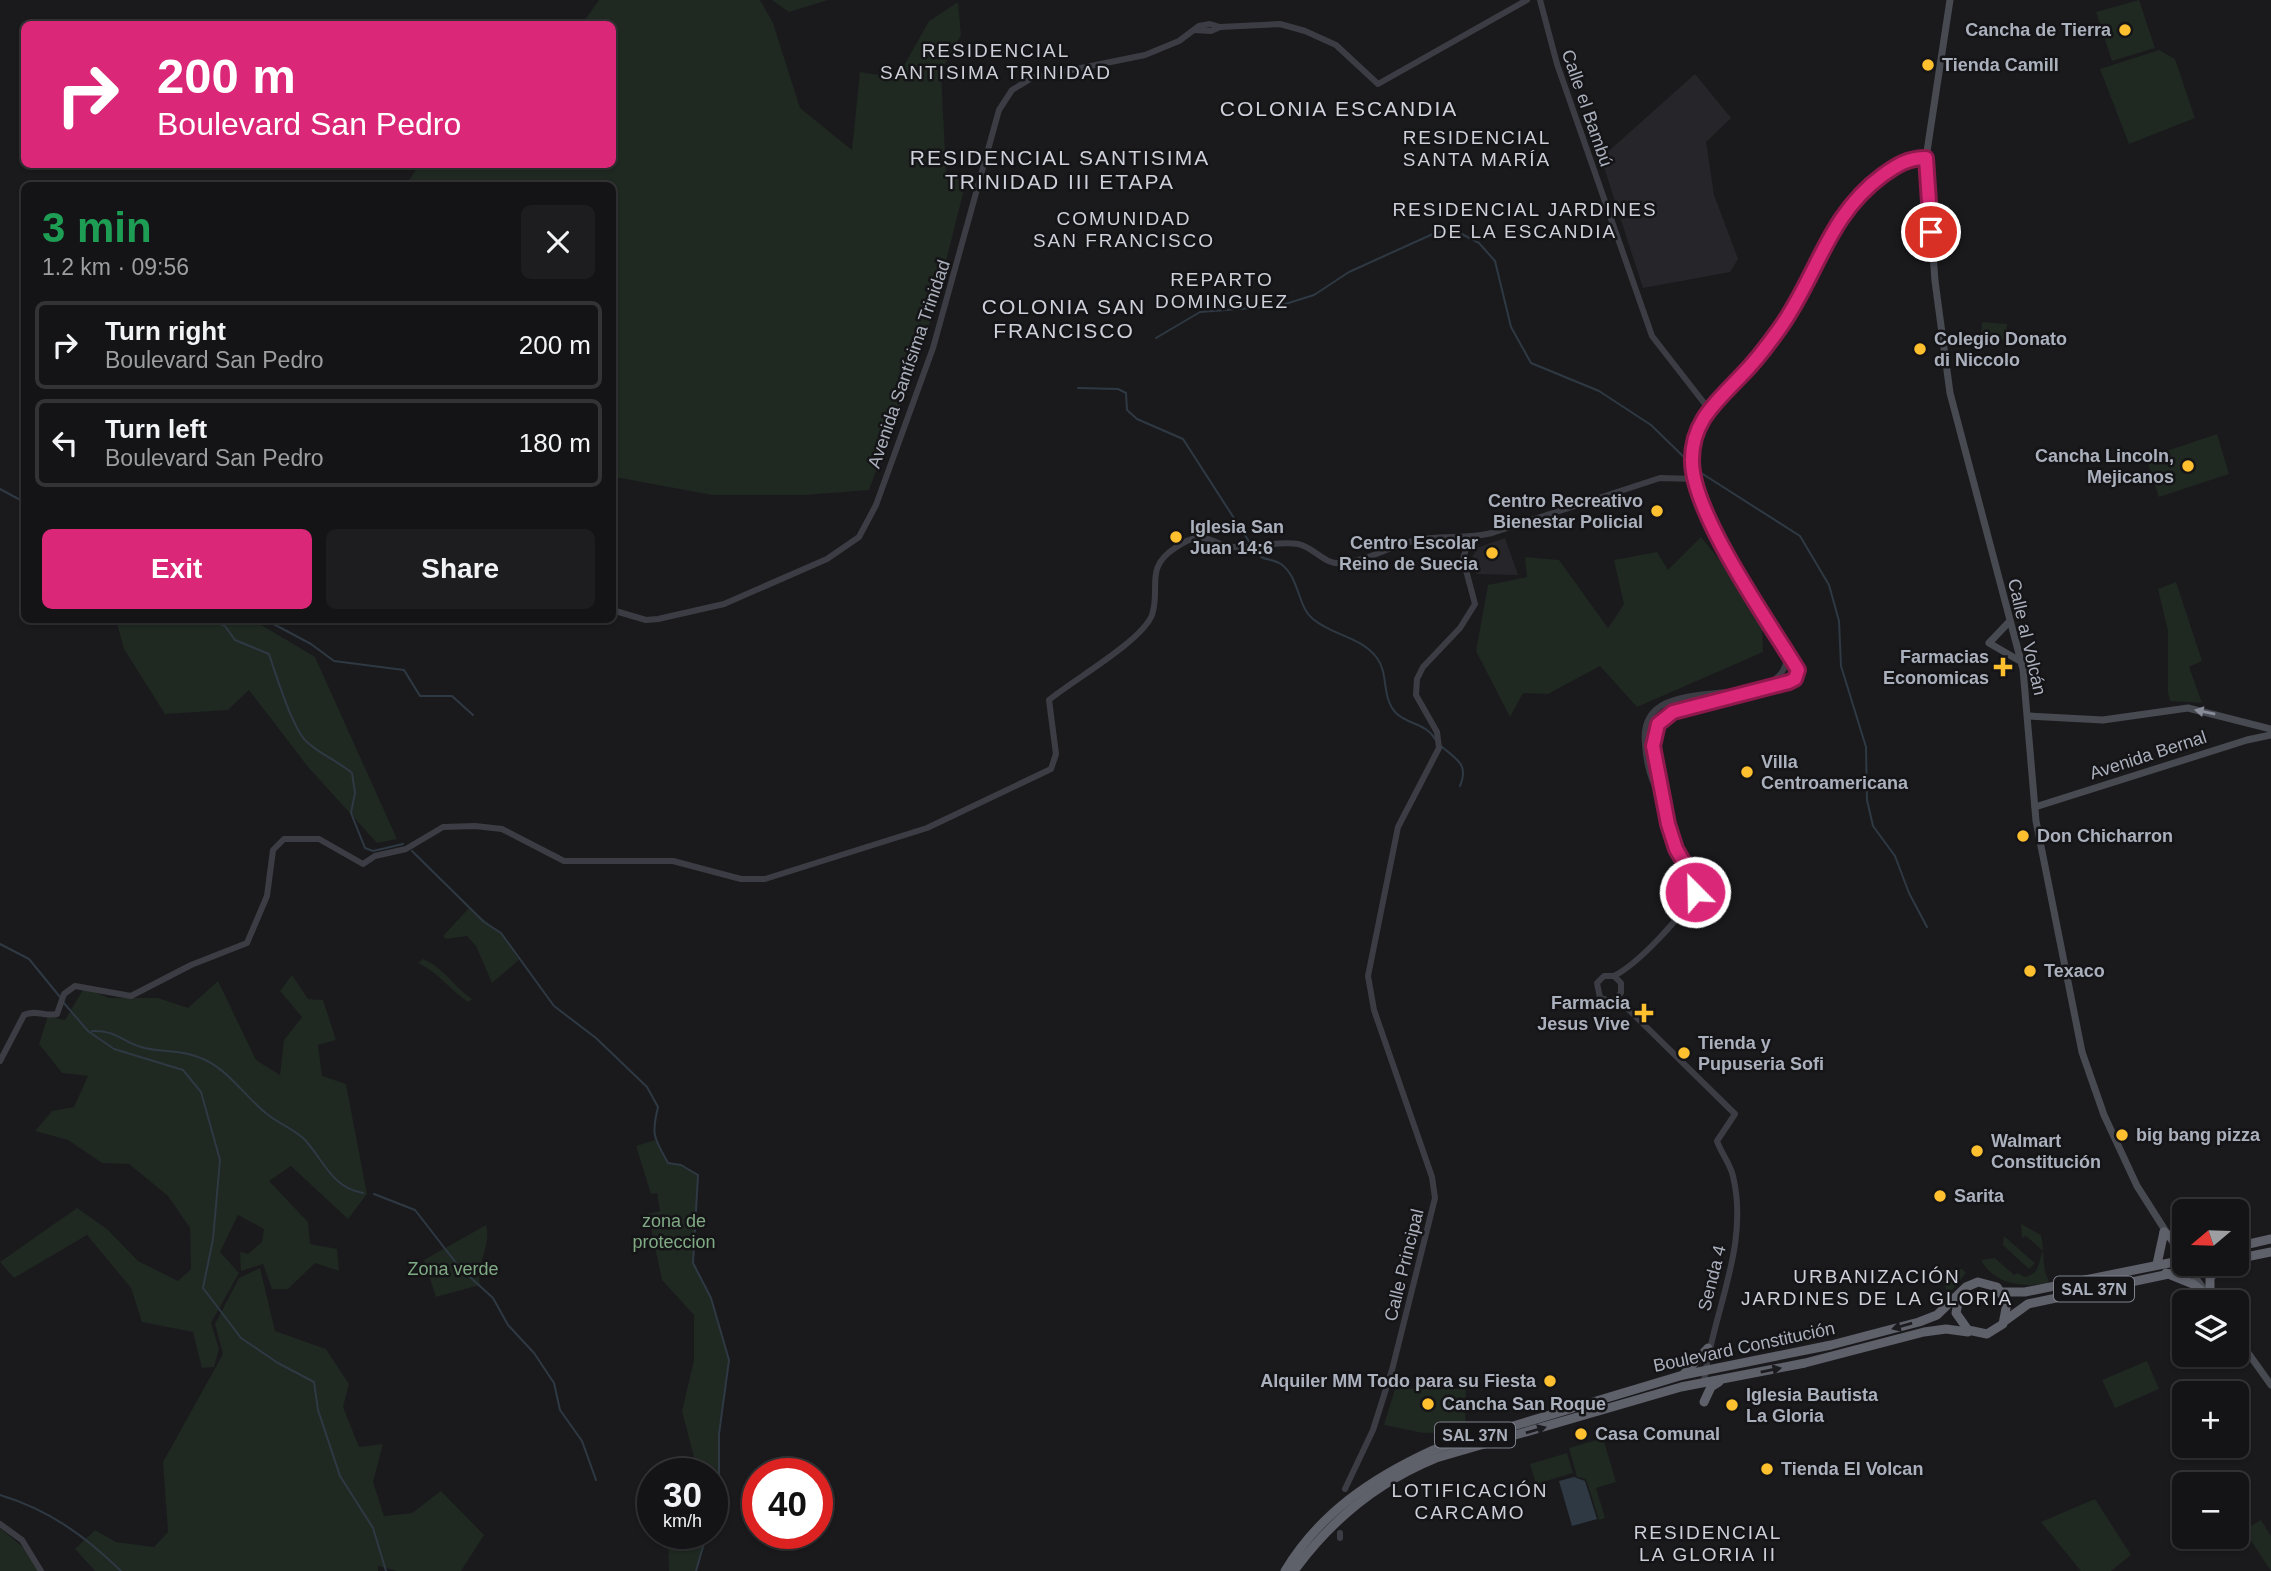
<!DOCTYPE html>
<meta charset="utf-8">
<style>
:root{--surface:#141416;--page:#1d1d1f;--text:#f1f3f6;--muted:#9d9ea1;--line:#333335;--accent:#db2777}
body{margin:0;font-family:Arial,sans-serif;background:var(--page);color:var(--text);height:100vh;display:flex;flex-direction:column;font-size:26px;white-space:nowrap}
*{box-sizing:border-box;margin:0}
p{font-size:23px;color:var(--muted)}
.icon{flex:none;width:38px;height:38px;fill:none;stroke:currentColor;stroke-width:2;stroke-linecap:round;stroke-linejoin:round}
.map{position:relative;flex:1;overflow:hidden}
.side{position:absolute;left:21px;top:182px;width:595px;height:441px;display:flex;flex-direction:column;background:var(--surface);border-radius:10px;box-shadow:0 2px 5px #0004,0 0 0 2px var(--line)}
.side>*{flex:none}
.top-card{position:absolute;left:21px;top:21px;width:595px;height:147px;border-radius:10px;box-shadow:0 2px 5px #0004,0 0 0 2px var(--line);background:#db2777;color:#fff;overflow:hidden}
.needle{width:46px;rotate:251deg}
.tools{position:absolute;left:2172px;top:1199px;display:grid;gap:14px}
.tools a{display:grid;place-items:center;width:77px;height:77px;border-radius:10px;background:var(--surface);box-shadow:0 2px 5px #0004,0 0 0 2px var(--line);font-size:35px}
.speed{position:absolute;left:637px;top:1458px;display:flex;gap:14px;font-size:35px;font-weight:700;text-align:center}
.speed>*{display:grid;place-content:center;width:91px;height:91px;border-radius:50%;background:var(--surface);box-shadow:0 2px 5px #0004,0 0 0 2px var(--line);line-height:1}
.speed small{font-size:18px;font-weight:400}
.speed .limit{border:10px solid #d22;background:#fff;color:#111}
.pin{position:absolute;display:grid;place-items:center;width:60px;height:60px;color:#fff;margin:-30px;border:4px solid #fff;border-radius:50%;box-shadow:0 2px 7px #0007}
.me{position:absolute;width:77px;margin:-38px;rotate:337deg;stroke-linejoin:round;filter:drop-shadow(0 0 5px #0008)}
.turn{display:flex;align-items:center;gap:24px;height:147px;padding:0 21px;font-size:32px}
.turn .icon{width:91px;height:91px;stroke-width:2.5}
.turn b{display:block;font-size:49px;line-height:60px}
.round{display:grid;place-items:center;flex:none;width:74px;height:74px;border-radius:10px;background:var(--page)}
.overview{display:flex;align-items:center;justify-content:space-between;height:119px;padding:0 21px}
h1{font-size:42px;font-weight:600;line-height:52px;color:#1e9e55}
.cta{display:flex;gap:14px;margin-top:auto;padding:14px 21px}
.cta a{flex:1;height:80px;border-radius:10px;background:var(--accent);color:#fff;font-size:28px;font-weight:600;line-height:80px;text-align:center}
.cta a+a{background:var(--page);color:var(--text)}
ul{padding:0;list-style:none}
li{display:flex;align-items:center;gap:21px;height:88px;margin:0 14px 10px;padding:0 7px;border:4px solid var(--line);border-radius:10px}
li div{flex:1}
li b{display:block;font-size:26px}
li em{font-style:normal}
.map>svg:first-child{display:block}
.built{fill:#26262a}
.green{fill:#1f2821}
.water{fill:#2e3943}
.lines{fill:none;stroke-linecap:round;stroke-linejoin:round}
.stream{stroke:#2e3943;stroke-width:2}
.tertiary{stroke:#3c3d44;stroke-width:6}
.secondary{stroke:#484a52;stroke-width:7}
.trunk{stroke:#5e606a;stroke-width:9}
.oneway{fill:#888c98}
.oneway2{fill:#1c1c20}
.route-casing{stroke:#8e194d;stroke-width:18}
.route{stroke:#db2777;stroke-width:12}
.poi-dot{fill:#ffc02f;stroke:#151518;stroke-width:2.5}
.labels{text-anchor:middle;stroke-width:5;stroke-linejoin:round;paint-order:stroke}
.shield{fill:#151518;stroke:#7e828c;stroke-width:2}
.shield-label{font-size:16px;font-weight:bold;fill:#abb0bd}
.poi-label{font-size:18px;font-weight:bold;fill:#abb0bd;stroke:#151518;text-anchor:start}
.street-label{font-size:18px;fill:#abb0bd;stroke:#151518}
.park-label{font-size:18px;fill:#80aa84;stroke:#151518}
.neighbourhood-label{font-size:19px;letter-spacing:2px;fill:#cdcfd9;stroke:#151518}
.quarter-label{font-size:21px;letter-spacing:2px;fill:#cdcfd9;stroke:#151518}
</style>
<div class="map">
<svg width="2271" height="1571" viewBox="0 0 2271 1571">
<rect width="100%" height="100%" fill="#1a1a1d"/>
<g class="built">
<path d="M1695,74l36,44 -25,24 8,53 24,64 -8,13 -87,16 -42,-130z"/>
<path d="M1505,538l13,37 -42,-1 -4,-16 5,-10z"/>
</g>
<g class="green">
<path d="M599,0h161l13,23 27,85 52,42 8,-78 37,6 32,-57 29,-19 3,33 -20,36 5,103h22l-36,143 -63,173 -64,5h-93l-97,-18 -3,-8v-283l-206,-1 13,-20 193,-1v-140h-30z"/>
<path d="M772,0h56l-39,12z"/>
<path d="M2139,0l16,48 -43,13 -16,-49z"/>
<path d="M2159,50l16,9 20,59 -66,26 -29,-75z"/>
<path d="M1982,322l25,2 -1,16 -25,-2z"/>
<path d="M2217,434l12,40 -70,23 -13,-39z"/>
<path d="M1701,537l17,21 44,67 1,27 -126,55 -37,-41 -52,28 -25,-1 -13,24 -34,-66 12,-66 39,-8 -2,-20 34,3 49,68 16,-24 -10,-44 43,-8 11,18z"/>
<path d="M2176,582l26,79 -13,6 13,36 -32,-2 -2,-9v-61l-10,-42z"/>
<path d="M116,620h137l62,37 82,182 -20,4 -69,-76 -59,-77 -21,20 -63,4 -41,-65z"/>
<path d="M469,908l33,26 17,26 -27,23 -16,-37 -9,-10 -21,3 -3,-3z"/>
<path d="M423,959c21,9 30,27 49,40l-4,3c-19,-13 -29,-29 -50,-39z"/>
<path d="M292,975l16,24 15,1 13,40 -18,5 4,31 24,8 21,110 -19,25 -57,-53 -22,15 39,41 2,22 27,5 2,22 -24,-8 -27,26h-16l-9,-25 -22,7 -1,-19 8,2 14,-12 2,-13 -26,-14 -18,37 19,21 -28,50 8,26 -5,18 -12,1 -9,-36 -51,-10 -11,-34 -44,-53 -73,43 -14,-16 77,-54 30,21 31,32 40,20 13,-12 -1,-41 -22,-32 -39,-32 -27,-1 -34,-23 -33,-9 17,-20 22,-4 14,-31 -26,-3 -23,-29 9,-28 17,4 19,-32 25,10h49l30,10 30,-27 38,79 24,15 4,-35 18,-23 -22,-26z"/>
<path d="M655,1140l13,23 13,2 17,10 -5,88 18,35 18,62 -10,74v60l-7,21v-41l-14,-1 -16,-62 12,-51v-45l-32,-35 -14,-66 12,-3 -3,-18 -6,1 -15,-48z"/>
<path d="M2021,1224l20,11c4,16 0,32 8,46l-2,2c-25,5 -53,1 -66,-23l14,-2 19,17 4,-2 7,4c16,-3 13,-17 18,-26l-17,-15 -4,2z"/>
<path d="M486,1225c6,22 -11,38 -6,60l-44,12 -12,-37z"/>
<path d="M2004,1236l31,27 -6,6 -26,-24z"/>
<path d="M260,1268l15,63 51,18 23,35 -6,23 16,40 24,-3 -10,38 11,34 28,-3 29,-22 43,44 -23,36h-64l-19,-5v5h-283l-20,-22 20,-19 21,12 38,5 14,-15 -5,-70 60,-108 -8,-30 24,-46z"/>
<path d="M1962,1269l4,4 -21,26 1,-10 -7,-19z"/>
<path d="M2147,1361l12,28 -44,19 -13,-28z"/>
<path d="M1395,1389h71l-1,43 -42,1 -39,-8z"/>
<path d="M1603,1438l13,44 -20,6 9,30 -6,2 -13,-41 -9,-2 -8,-29z"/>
<path d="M1567,1453l6,20 -37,11 -6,-20z"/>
<path d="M2095,1499l36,56 -20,16h-30l-40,-49z"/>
<path d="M2261,1520l10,16v35l-27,-41z"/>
<path d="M0,1528l23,19 15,24h-38z"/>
<path d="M668,1533h39l-11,38h-27z"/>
</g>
<path class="water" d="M1574,1477l11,4 12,38 -25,7 -13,-45z"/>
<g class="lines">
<g class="stream">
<path d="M1156,338l44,-26 79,-6 35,-11 35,-23 86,-39 19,-3 25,13 16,18 16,66 20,36 68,28 52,34 38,37"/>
<path d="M1078,388l40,1 8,4 1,17 10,9 46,20 67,104"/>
<path d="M1698,471l102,65 29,49 10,36 2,45 25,81 1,53 6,26 22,30 14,37 18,34"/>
<path d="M0,489l24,13"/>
<path d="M1261,557c6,3 14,3 20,7 19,14 16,42 32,55 20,17 47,17 64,39 12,16 4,39 19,55 12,12 30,10 39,26"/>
<path d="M210,620l15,6 10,14 34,14c7,21 23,73 37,87 13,13 32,20 46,32l3,20 -4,20 14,35 8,3 30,-7"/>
<path d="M266,620l45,24 23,17 70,9 16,26h32l21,19"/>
<path d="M1441,746c16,14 28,18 19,40"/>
<path d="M412,851l72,71 17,11 53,73 42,32 51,49 11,20c-7,29 -4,30 10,56l13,2 17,10 -5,88 18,35 18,62 -10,74v60l-7,21"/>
<path d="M0,944l29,15 31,38"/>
<path d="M63,1002l25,29 26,18 69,21 18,22 19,68 -7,79 -10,49 38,50 37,25 36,19 4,28 22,66 33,52 13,43"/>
<path d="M92,1031c24,-1 29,10 49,16 19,6 38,2 57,10 29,10 45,38 69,57 12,10 29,16 39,27 19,22 26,46 57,52"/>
<path d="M374,1194l41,16 45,58 33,30 15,27 26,28 20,30 6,27 22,31 14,39"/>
<path d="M0,1495c49,15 84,40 121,76"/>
<path d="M696,1571l11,-38"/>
</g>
<g class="tertiary">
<path d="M1540,0l17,64 95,272 56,72"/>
<path d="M1194,30l17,1 9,-4"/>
<path d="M612,610l34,10 12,-1 66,-15 103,-45 32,-22 17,-32 57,-157 66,-238 13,-20 20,-12 113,-23 34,-14 20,-15 11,-2 10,3 60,-3 25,7 31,14 42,39 149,-84"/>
<path d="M1660,795c-9,-14 -14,-34 -15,-51 -9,-84 146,-21 142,-92"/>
<path d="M1614,976c25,-13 68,-59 81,-84 1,-17 -13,-28 -19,-43 -11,-26 -12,-52 -16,-79 -2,-9 -6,-17 -7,-26 -4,-57 122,-35 145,-69v-5c-30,-51 -104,-151 -106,-208 -1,-51 44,-77 72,-113 39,-49 56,-111 98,-158 16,-17 41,-33 64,-33"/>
<path d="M1614,1000l7,-7v-10l-7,-7h-10l-7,7 3,15 24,7 111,109 -18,27c4,12 13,22 16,35 17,71 -21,137 -29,206"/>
<path d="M0,1061l24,-46c11,-6 22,2 33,-1l7,-20 11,-8 56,10 60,-31 56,-22 20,-47 6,-46 11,-11h35l44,25 12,-8 31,-7 37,-22 32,-1 27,3 62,32h109l68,18h24l162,-51 124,-59 5,-15 -7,-54c24,-20 93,-59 103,-85 9,-27 -8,-47 23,-67 32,-22 33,-3 59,-1 21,2 43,-7 64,-3 16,3 26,21 43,19 25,-1 48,-17 72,-22 26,-7 52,-1 79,-8l168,-55 35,1"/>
<path d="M1345,1489l28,-59 19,-60 43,-172 -3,-21 -58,-167 -6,-34 30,-149 41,-79 -2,-16 -21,-37 1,-16 6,-12 37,-39 15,-24 -12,-45 6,-20"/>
<path d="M0,1524l22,16 19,31"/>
<path d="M1340,1538v-5"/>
</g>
<g class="secondary">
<path d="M1950,0l-24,158 9,123 15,112 73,276 13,152 46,231 22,63 33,71 47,74"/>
<path d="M2009,622l-20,21 31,18"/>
<path d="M2028,716l75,4 85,-12 83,21"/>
<path d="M2035,807l212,-67 24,-5"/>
<path d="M2188,1267l25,35"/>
<path d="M2236,1336l35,49"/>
</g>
<g class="trunk">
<path d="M2164,1232l20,15"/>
<path d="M2236,1247l35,-8"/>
<path d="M2236,1259l35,-7"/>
<path d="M2157,1264l7,-32"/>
<path d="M2166,1273l27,11 17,14"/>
<path d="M2002,1292h23l159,-32"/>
<path d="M2210,1298v-20l11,-14"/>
<path d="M2006,1320l22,-16 188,-40"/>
<path d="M1683,1375l25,-27"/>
<path d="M1704,1402l7,-15 8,-5"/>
<path d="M1285,1571c35,-58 87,-93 148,-121l250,-75 148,-30 88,-23 18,-7 29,-28 12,-5 19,5 10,16 -4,21 -16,10 -19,-4 -12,-17 4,-20"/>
<path d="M1294,1571c37,-51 83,-89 142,-113l245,-71 124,-24 119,-31 22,-3 22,3"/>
</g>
</g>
<defs><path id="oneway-solid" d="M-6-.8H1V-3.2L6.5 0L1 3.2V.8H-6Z" transform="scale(1.75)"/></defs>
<use class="oneway" href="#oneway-solid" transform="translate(2205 712) rotate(-168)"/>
<g class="oneway2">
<use href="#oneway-solid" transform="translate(1902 1326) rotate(164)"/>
<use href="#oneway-solid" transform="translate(1771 1370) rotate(-11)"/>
<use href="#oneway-solid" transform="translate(1536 1430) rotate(-16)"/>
</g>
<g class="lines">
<defs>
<path id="route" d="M1695,892l-2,-14 -17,-29 -8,-25 -15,-78 5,-22 15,-12 116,-30 6,-3 3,-9c-29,-48 -105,-155 -106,-208 -1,-39 23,-59 48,-85 15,-15 28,-32 40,-49 38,-53 47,-112 103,-153 14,-10 25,-17 43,-17l5,74"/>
</defs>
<use href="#route" class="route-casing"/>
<use href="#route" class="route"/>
</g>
<g class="poi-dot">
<circle cx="2125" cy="30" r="7"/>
<circle cx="1928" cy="65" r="7"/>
<circle cx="1920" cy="349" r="7"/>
<circle cx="2188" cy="466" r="7"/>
<circle cx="1657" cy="511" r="7"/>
<circle cx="1176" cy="537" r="7"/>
<circle cx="1492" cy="553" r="7"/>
<path d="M1999.5 656.5h7v7h7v7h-7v7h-7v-7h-7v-7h7z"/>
<circle cx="1747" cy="772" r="7"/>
<circle cx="2023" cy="836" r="7"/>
<circle cx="2030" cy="971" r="7"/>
<path d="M1640.5 1002.5h7v7h7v7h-7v7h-7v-7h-7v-7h7z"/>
<circle cx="1684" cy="1053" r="7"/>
<circle cx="2122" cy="1135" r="7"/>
<circle cx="1977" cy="1151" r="7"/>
<circle cx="1940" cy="1196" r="7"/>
<circle cx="1550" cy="1381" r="7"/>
<circle cx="1428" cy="1404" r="7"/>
<circle cx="1732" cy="1405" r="7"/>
<circle cx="1581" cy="1434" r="7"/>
<circle cx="1767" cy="1469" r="7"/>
</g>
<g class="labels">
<g class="shield">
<rect x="2054" y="1276.5" width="80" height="25" rx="5"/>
<rect x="1435" y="1422.5" width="80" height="25" rx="5"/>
</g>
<g class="shield-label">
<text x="2094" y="1295">SAL 37N</text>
<text x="1475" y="1441">SAL 37N</text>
</g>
<g class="poi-label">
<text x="2111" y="36" text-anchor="end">Cancha de Tierra</text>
<text x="1942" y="71">Tienda Camill</text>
<text x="1934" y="345">Colegio Donato<tspan x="1934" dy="21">di Niccolo</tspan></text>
<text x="2174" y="462" text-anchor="end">Cancha Lincoln,<tspan x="2174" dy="21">Mejicanos</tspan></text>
<text x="1643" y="507" text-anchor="end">Centro Recreativo<tspan x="1643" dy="21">Bienestar Policial</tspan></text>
<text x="1190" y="533">Iglesia San<tspan x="1190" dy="21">Juan 14:6</tspan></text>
<text x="1478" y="549" text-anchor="end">Centro Escolar<tspan x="1478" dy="21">Reino de Suecia</tspan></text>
<text x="1989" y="663" text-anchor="end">Farmacias<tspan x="1989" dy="21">Economicas</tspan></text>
<text x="1761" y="768">Villa<tspan x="1761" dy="21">Centroamericana</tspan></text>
<text x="2037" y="842">Don Chicharron</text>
<text x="2044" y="977">Texaco</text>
<text x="1630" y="1009" text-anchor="end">Farmacia<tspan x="1630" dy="21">Jesus Vive</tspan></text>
<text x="1698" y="1049">Tienda y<tspan x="1698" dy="21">Pupuseria Sofi</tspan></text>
<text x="2136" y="1141">big bang pizza</text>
<text x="1991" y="1147">Walmart<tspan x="1991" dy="21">Constitución</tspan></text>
<text x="1954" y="1202">Sarita</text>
<text x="1536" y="1387" text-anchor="end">Alquiler MM Todo para su Fiesta</text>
<text x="1746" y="1401">Iglesia Bautista<tspan x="1746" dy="21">La Gloria</tspan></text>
<text x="1442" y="1410">Cancha San Roque</text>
<text x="1595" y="1440">Casa Comunal</text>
<text x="1781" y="1475">Tienda El Volcan</text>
</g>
<g class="street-label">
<text transform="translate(1587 108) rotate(71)" y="6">Calle el Bambú</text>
<text transform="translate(909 364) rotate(-71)" y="6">Avenida Santísima Trinidad</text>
<text transform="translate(2027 637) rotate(77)" y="6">Calle al Volcán</text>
<text transform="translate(2148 755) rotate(-18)" y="6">Avenida Bernal</text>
<text transform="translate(1404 1265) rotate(-76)" y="6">Calle Principal</text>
<text transform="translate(1712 1278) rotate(-76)" y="6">Senda 4</text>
<text transform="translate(1744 1347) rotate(-12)" y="6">Boulevard Constitución</text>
</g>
<g class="park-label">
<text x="674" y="1227">zona de<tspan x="674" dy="21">proteccion</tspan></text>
<text x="453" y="1275">Zona verde</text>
</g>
<g class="neighbourhood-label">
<text x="996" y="57">RESIDENCIAL<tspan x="996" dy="22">SANTISIMA TRINIDAD</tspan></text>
<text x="1477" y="144">RESIDENCIAL<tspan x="1477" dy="22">SANTA MARÍA</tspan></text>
<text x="1525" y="216">RESIDENCIAL JARDINES<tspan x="1525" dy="22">DE LA ESCANDIA</tspan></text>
<text x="1124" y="225">COMUNIDAD<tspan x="1124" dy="22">SAN FRANCISCO</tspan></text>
<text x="1222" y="286">REPARTO<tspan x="1222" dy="22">DOMINGUEZ</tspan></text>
<text x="1877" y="1283">URBANIZACIÓN<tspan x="1877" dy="22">JARDINES DE LA GLORIA</tspan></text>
<text x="1470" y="1497">LOTIFICACIÓN<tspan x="1470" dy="22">CARCAMO</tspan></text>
<text x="1708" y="1539">RESIDENCIAL<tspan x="1708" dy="22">LA GLORIA II</tspan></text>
</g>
<g class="quarter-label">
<text x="1339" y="116">COLONIA ESCANDIA</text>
<text x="1060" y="165">RESIDENCIAL SANTISIMA<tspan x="1060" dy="24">TRINIDAD III ETAPA</tspan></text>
<text x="1064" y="314">COLONIA SAN<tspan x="1064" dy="24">FRANCISCO</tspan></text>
</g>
</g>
</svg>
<div class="tools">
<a><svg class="needle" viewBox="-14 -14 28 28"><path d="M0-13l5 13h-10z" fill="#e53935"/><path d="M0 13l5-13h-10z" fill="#9d9ea1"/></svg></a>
<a><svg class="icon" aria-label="layers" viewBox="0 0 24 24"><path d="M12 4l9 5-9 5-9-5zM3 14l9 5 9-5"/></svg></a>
<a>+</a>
<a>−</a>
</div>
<div class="speed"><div>30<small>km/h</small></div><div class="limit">40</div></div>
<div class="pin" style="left:1931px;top:232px;background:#d93025"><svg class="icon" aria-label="arrive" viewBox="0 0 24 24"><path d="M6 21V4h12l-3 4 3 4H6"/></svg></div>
<svg class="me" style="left:1695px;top:892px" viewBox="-20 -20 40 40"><circle r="17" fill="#db2777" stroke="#fff" stroke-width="3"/><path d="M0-11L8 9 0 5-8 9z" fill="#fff"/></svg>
<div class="top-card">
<div class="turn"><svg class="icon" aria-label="right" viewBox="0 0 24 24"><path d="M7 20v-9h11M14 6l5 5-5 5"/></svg><div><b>200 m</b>Boulevard San Pedro</div></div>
</div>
<section class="side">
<div class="overview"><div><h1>3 min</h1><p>1.2 km · 09:56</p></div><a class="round"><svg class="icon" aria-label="close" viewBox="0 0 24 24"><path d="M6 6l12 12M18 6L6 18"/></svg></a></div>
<ul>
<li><svg class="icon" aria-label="right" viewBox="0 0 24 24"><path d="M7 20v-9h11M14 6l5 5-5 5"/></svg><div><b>Turn right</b><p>Boulevard San Pedro</p></div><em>200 m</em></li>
<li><svg class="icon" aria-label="left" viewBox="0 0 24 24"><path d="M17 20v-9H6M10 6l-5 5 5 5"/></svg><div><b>Turn left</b><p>Boulevard San Pedro</p></div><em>180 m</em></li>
</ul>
<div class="cta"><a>Exit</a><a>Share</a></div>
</section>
</div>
